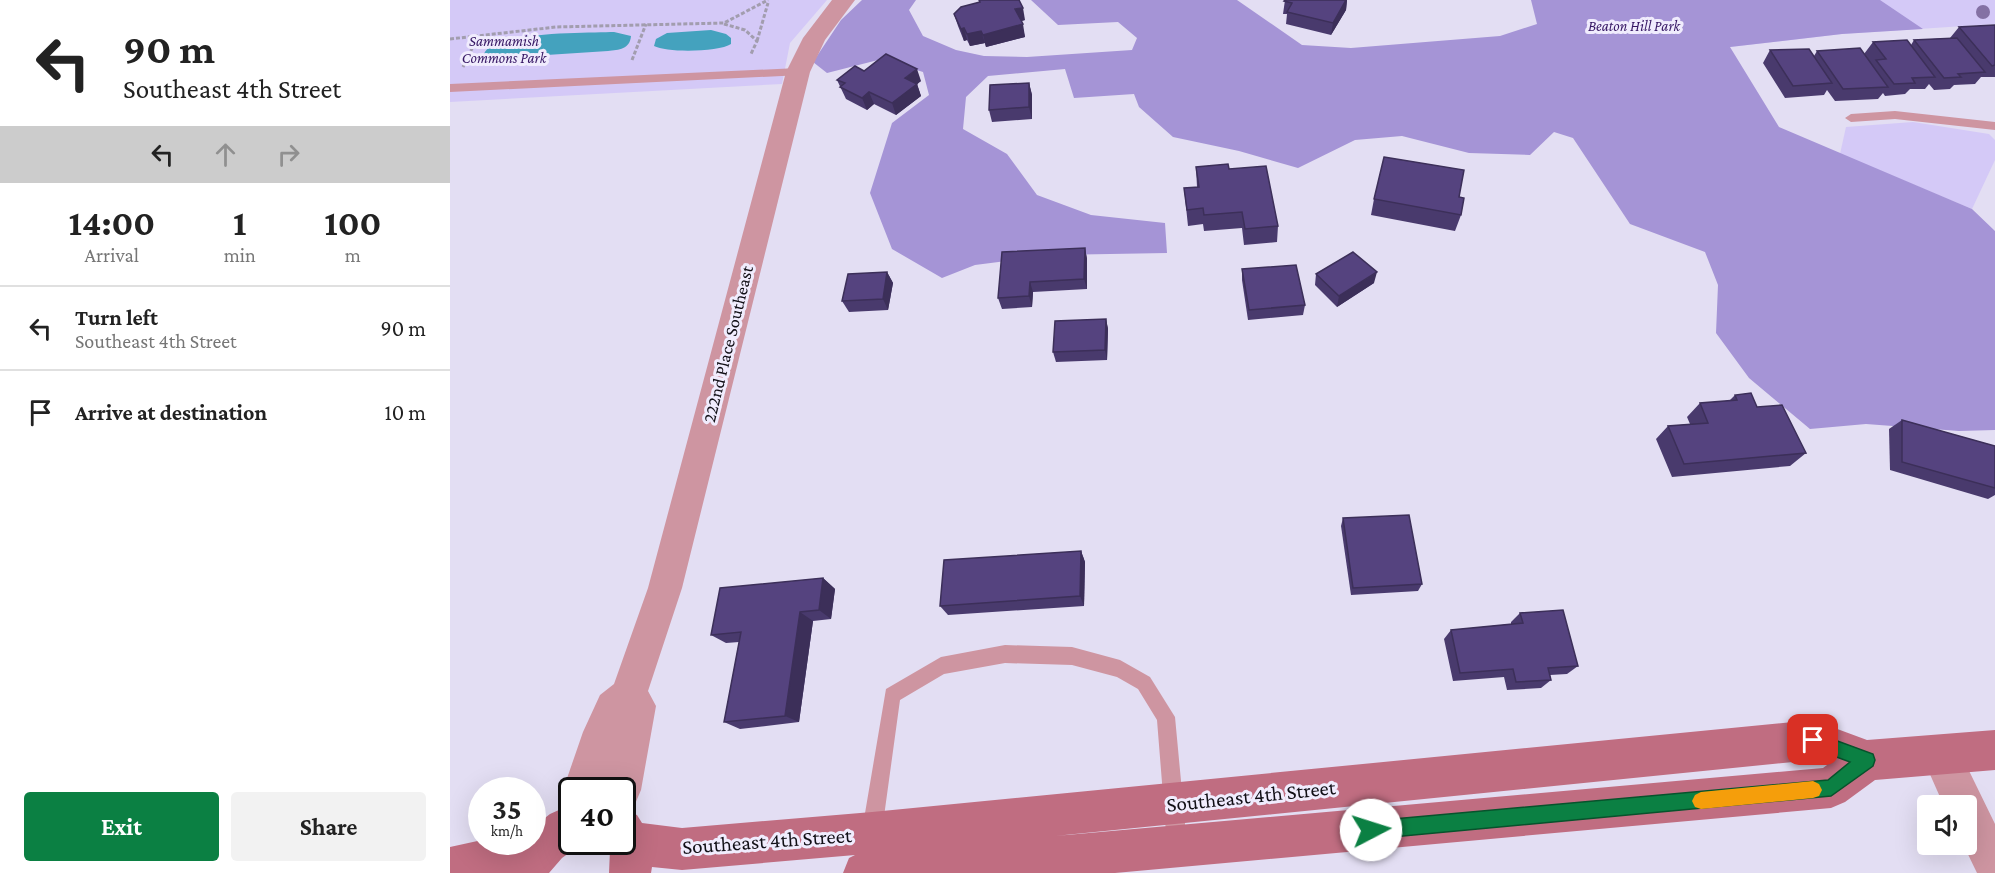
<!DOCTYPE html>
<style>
:root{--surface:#fff;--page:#f2f2f2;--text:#222;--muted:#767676;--line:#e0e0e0;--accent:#0b8043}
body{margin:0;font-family:"Crimson Pro",serif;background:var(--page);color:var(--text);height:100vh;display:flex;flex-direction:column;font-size:22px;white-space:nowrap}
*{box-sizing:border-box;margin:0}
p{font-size:20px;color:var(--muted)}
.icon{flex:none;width:33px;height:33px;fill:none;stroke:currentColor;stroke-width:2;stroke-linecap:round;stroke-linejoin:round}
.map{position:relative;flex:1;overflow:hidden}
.sheet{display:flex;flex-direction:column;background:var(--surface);width:450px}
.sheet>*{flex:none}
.top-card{background:#fff;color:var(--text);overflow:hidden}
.buttons{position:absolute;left:1467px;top:795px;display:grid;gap:12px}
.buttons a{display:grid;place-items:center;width:60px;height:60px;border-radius:6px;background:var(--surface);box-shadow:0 6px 24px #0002;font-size:30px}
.speed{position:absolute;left:18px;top:777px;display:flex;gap:12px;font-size:30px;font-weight:700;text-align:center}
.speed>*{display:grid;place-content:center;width:78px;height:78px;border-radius:50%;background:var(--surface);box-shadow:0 6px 24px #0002;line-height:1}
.speed small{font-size:15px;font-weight:400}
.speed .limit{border:3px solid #111;border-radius:9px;background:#fff;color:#111}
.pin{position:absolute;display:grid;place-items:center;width:51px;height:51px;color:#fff;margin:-26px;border-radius:12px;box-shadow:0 3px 9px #0006}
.me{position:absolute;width:66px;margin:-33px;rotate:85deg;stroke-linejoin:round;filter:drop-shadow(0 0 4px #0008)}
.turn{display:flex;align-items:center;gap:21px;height:126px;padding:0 24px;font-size:27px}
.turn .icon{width:78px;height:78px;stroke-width:2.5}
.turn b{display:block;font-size:42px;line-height:51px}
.lanes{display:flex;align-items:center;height:57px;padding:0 24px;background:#0003;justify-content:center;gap:30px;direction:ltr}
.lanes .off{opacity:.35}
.eta{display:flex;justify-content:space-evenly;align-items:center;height:102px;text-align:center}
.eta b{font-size:36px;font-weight:700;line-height:42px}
.cta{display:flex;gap:12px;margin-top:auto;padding:12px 24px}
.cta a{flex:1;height:69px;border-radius:6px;background:var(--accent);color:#fff;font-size:24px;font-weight:700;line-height:69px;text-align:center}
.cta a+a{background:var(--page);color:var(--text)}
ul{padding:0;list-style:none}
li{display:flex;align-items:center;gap:18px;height:84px;padding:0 24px;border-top:2px solid var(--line)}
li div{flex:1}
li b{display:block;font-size:22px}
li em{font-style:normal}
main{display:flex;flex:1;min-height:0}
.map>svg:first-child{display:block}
.green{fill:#d4c9f7}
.forest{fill:#a594d6}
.water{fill:#44a2be}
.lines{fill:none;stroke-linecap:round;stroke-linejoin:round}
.path{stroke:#a29dae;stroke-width:3;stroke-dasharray:4 2;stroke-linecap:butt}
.lane{fill:#ce95a1;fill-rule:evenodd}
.street{fill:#ce95a1;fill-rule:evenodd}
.secondary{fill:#c06d81;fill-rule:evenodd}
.tree{fill:#8471a4}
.wall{fill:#493a6d}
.shaded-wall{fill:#3c2f59}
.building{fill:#55437f;stroke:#3c2f59;stroke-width:1.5}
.route{fill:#0b8043;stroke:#07532c;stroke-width:1.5}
.slow{fill:#f59e0b}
.labels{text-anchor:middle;stroke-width:6;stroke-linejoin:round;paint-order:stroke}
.far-park-label{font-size:15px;font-style:italic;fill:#361764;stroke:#f0ecfd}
.street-label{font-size:18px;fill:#110f16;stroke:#f0ecfd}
.near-street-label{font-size:21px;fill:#110f16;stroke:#f0ecfd}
</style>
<main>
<section class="sheet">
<div class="top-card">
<div class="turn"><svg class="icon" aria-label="left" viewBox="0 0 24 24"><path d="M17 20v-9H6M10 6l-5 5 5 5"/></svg><div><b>90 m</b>Southeast 4th Street</div></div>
<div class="lanes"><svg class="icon" aria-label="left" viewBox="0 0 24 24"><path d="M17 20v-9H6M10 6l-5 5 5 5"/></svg><svg class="icon off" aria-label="ahead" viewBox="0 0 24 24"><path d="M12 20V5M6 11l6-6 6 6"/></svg><svg class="icon off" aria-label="right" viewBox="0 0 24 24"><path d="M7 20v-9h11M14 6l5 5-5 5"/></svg></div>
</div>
<div class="eta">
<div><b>14:00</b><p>Arrival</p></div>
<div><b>1</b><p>min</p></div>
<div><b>100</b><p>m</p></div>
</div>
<ul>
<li><svg class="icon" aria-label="left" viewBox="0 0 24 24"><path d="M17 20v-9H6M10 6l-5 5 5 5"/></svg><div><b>Turn left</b><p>Southeast 4th Street</p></div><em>90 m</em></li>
<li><svg class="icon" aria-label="arrive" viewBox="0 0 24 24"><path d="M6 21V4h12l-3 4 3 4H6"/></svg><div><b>Arrive at destination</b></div><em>10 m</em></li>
</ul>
<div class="cta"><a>Exit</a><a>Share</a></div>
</section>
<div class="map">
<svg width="1545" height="873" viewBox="0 0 1545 873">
<rect width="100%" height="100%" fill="#e3def3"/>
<g class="green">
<path d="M0,0h377l-37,43 -8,41 -332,18z"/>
<path d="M1141,0h404v24l-153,10 -112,13z"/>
<path d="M1463,122l76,12 6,6v20l-23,49 -132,-55 6,-27z"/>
</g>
<path class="forest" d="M412,0h54l-7,10 14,26 33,14 28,6 43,1 105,-7 5,-12 -19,-16 -60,3 -27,-25h206l65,45 49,3 149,-12 37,-12 -6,-24h349l43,29 -81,5 -112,13 49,80 193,82 23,22v199l-36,1 -93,-7 -56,5 -61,-51 -33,-45 2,-48 -13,-33 -75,-28 -57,-86 -19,-6 -24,23 -61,-2 -67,-17 -47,4 -57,28 -59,-17 -66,-14 -34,-30 -5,-13 -60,4 -9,-29 -77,7 -22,21 -3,32 44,25 30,41 54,20 74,8 2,30 -114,2 -78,10 -33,13 -50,-29 -22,-56 22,-70 37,-28 -6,-23 -41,-13 -55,14 -14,-11 28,-42z"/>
<g class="water">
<path d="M261,30l15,4 5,4v6c-12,8 -64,9 -77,2l2,-7 11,-6z"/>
<path d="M164,32l17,4c-1,13 -12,14 -23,15l-109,7 -12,-1 -3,-3c8,-23 107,-21 130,-22z"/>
</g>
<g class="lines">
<g class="path">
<path d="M274,24l21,6 12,11 -6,13"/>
<path d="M0,39l106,-12 168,-4 44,-23"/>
<path d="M307,41l11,-38"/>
<path d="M182,60l14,-36"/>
<path d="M13,67l15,-31"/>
</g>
<g class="lane">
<path d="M348,68l4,1v6l-352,17v-8z"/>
<path d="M1445,111l100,11v8l-100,-11 -44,3 -6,-4 6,-4z"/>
<path d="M555,645l67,2 48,13 30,17 25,40 12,128 -3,7 -7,3 -7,-3 -3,-7 -10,-125 -19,-31 -21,-12 -45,-12 -67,-2 -61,11 -44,26 -18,131 -3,7 -7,3 -7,-3 -3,-7 24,-142 55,-32z"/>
</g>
<g class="street">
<path d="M382,0h23l-30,40 -15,32 -128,516 -34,103 8,15 -15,84 -6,14 -13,5v-19h-50v15l-9,-15 20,-58 17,-37 14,-11 34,-96 138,-516 17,-34z"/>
<path d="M1490,735l14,5 41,84v49h-18l-14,-29h3v-38h-22l-23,-52 5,-14z"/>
</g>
<g class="secondary">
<path d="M1363,720l54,20 128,-10v40l-120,10 -30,22 -14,6 -716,65h-272l6,-15 6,-3 -173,15 -30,-3 -1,6h-42l1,-23 -4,-8h16v-33l15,6 5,8 40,5 190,-16zM1363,760l14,5 -4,3 -768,68z"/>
<path d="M122,804v38h12l-22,16 -13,15h-99v-26l32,-7 50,2v-14l18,-14z"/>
</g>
</g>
<circle class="tree" cx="1533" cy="12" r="7"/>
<g class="wall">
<path d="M529,0l46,20 -4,1 4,16 -39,10 -1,-4 -15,3 -3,-6 -3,1 -6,-15 -4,-12 25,-12z"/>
<path d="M835,0h62l-1,10 -15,25 -45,-11 1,-10h-4z"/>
<path d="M1545,25v52h-14l-6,7 -21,1 -4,4 -16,1 -5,-6 -4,5h-15l-5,5 -20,2 -2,-3 -5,6 -43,2 -8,-11 -3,5 -39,3 -22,-35 7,-13 44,6 3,-5 47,3 9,-12 38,3 3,-5 36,-2 9,-11z"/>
<path d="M414,71l57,10 -4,3 4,12 -25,19 -22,-11 -7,6 -21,-11 -9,-19z"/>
<path d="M579,83l3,12v24l-40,3 -3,-12z"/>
<path d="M746,167l33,2 49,57 -1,16 -33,3 -2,-17 -38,3 -1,-7 -15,2 -4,-38 13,-1z"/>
<path d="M1009,197l2,18 -6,16 -84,-16 3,-16z"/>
<path d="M635,248l2,11v30l-54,3 -1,15 -30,2 -4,-11z"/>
<path d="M792,269l63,36 -2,10 -55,5 -6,-40z"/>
<path d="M437,272l6,11 -5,27 -39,2 -7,-11z"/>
<path d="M866,274l58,9 -37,24 -22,-22z"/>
<path d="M656,319l2,10 -1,31 -51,2 -3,-10z"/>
<path d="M1285,395l22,12 49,46 -16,13 -118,11 -16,-38 12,-13 22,-2 -3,-7 13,-14 29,-2z"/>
<path d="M1452,420l93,26v49l-7,4 -98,-29 -1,-41z"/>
<path d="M893,518l79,66 -4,7 -67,4 -10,-69z"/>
<path d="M631,551l4,11 -1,44 -136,9 -8,-9z"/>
<path d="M373,578l12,11 -4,30 -18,2 -14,101 -59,7 -16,-7 15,-80 -13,1 -15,-8z"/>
<path d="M1070,613l58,53 -11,8 -17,1 1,5 -10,8 -34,2 -3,-13 -51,4 -9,-42 7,-9 60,-6v-2z"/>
</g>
<g class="shaded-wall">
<path d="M896,0h1l-1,10 -15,25 2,-12z"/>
<path d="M573,8l2,12 -7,2 -3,-13z"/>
<path d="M573,24l2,13 -39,10 -3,-12z"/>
<path d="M514,28l3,12 -3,1 -3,-12z"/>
<path d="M531,31l4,12 -15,3 -3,-12z"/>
<path d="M467,69l4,12 -4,3 4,12 -25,19 -4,-12 13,-25z"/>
<path d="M579,83l3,12v24l-3,-12z"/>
<path d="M419,92l5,12 -7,6 -5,-12z"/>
<path d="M635,248l2,11v30l-3,-10z"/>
<path d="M437,272l6,11 -5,27 -5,-11z"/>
<path d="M927,272l-3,11 -37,24 2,-11z"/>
<path d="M580,282l3,10 -1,15 -3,-11z"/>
<path d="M656,319l2,10 -1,31 -2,-10z"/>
<path d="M631,551l4,11 -1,44 -4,-10z"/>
<path d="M373,578l12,11 -4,30 -12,-9z"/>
<path d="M350,612l13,9 -14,101 -14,-6z"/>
</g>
<g class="building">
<path d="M529,0h40l4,8 -8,1 8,15 -40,11 -2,-4 -14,3 -3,-6 -3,1 -7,-15 7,-7 19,-5z"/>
<path d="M835,0h61l-13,23 -46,-11 5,-9 -8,-2z"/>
<path d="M1545,25v40l-3,1 -33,-39z"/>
<path d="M1507,38l28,34 -27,2 3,3 -17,1 -30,-38z"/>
<path d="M1457,40l28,37 -23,1 3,5 -21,1 -18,-24 10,-1 -13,-17z"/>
<path d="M1410,48l28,39 -45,2 -26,-38z"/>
<path d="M1359,49l23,34 -39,3 -23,-36z"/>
<path d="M436,54l31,15 -12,9 12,6 -25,19 -23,-11 -7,6 -22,-11 5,-4 -8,-3 18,-14 9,5z"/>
<path d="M579,83v24l-40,3 1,-25z"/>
<path d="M934,157l80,13 -5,27 5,1 -3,17 -87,-16z"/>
<path d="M778,164l1,5 37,-3 12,60 -33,3 -3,-17 -38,3 -1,-7 -16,2 -3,-22 15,-1 -3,-20z"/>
<path d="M635,248l-1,31 -54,3 -1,14 -31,2 4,-46z"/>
<path d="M903,252l24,20 -38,24 -23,-22z"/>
<path d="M846,265l9,40 -56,5 -7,-41z"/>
<path d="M437,272l-4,27 -41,2 6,-27z"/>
<path d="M656,319l-1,31 -52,2 2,-31z"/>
<path d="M1301,393l6,14 25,-2 24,48 -122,11 -16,-38 40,-3 -8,-20 37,-3 -2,-5z"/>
<path d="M1452,420l93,26v42l-93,-26z"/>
<path d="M959,515l13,69 -69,4 -10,-70z"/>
<path d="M631,551l-1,45 -140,10 4,-46z"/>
<path d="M373,578l-4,32 -19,2 -15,104 -61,6 17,-90 -30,3 9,-47z"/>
<path d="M1113,610l15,56 -30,2 3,12 -35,2 -3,-13 -53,4 -9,-43 72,-7 -3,-10z"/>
</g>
<path class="route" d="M1363,732l60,22 2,6 -2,6 -42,30 -460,43 -6,-3 -2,-6 2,-6 6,-3 457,-41 22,-18 -43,-16 -2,-6 2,-6z"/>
<path class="slow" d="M1363,781l6,3 3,6 -3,6 -6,2 -112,11 -6,-2 -3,-6 3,-6 6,-3z"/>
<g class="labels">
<g class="far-park-label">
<text x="1184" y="31">Beaton Hill Park</text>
<text x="54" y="46">Sammamish<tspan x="54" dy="17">Commons Park</tspan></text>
</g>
<g class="street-label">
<text transform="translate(278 344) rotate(-76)" y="6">222nd Place Southeast</text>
</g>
<g class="near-street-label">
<text transform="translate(801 796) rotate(-6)" y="7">Southeast 4th Street</text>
<text transform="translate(317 841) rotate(-4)" y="7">Southeast 4th Street</text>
</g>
</g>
</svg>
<div class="buttons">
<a><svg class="icon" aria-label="sound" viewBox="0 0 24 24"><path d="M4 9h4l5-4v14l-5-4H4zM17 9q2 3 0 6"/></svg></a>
</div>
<div class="speed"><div>35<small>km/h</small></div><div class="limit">40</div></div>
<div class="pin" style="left:1363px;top:740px;background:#d93025"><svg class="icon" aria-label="arrive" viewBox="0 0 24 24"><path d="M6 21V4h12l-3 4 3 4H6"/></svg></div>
<svg class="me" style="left:921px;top:830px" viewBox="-20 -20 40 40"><circle r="19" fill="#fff"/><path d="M0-13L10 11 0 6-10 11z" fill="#0b8043"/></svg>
</div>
</main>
